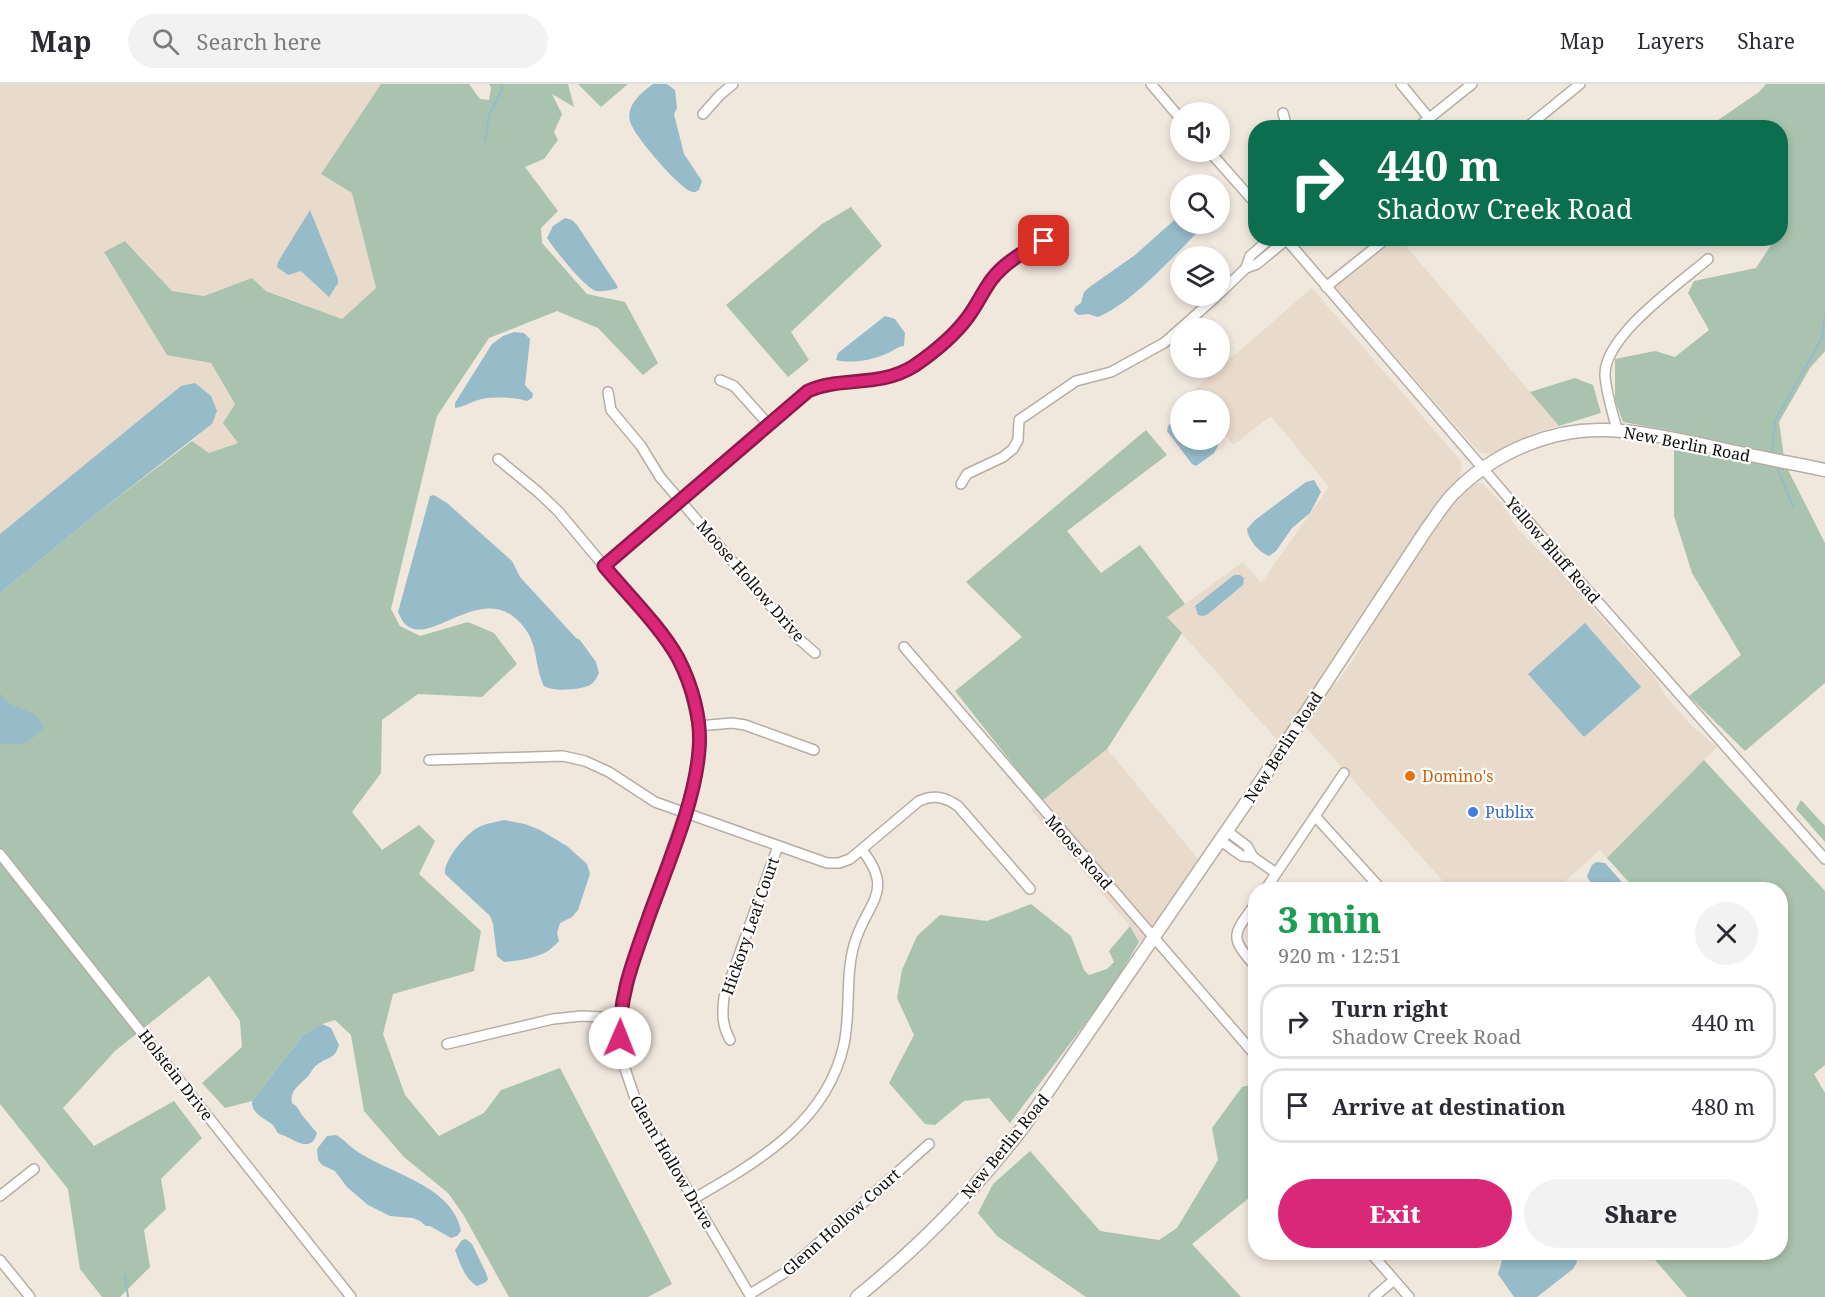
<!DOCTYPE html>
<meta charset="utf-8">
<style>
:root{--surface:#fff;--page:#f2f2f3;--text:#2b2b33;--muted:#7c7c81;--line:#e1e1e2;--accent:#db2777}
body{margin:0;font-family:"Noto Serif",serif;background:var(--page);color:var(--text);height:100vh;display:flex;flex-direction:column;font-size:22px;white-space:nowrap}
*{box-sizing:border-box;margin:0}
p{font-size:20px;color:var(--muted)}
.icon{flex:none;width:33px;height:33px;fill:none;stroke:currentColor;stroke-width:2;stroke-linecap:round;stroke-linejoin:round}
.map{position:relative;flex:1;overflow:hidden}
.sheet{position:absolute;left:1248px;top:798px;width:540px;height:378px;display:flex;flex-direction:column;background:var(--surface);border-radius:24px;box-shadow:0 3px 9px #0003}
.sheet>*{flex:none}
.guide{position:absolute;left:1248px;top:36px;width:540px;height:126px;border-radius:24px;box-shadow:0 3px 9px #0003;background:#0b6e4f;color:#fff;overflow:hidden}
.controls{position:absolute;left:1170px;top:18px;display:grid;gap:12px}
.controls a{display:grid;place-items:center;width:60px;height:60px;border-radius:50%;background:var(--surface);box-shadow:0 3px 9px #0003;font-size:30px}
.pin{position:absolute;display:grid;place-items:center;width:51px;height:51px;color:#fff;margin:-26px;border-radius:12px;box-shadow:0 3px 9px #0006}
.me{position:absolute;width:66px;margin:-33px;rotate:1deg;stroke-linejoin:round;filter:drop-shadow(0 0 4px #0008)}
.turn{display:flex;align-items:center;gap:21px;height:126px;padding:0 30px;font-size:27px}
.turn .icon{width:78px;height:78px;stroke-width:2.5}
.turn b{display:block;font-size:42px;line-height:51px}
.round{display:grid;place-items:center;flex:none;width:63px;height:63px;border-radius:32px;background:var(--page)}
.overview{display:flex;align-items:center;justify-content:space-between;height:102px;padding:0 30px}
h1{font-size:36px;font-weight:800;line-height:45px;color:#1e9e55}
.action{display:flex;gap:12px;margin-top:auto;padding:12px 30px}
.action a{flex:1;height:69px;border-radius:36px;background:var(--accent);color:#fff;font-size:24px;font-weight:800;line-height:69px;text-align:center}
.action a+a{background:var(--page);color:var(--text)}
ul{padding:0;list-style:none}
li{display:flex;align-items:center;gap:18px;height:75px;margin:0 12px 9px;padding:0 18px;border:3px solid var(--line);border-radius:24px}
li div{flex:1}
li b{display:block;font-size:22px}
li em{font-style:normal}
header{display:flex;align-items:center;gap:36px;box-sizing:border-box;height:84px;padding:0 30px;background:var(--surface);border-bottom:2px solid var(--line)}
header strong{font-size:28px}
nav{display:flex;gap:33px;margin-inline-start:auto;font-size:21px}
.search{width:420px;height:54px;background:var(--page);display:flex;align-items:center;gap:15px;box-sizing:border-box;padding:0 21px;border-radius:33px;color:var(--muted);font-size:22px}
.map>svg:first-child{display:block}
.built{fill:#e9dbcb}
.green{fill:#a9c3ae}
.water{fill:#96bbc9}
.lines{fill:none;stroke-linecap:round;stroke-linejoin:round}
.stream{stroke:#96bbc9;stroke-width:2}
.minor-casing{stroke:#b6ada4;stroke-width:12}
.major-casing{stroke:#b6ada4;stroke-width:15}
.minor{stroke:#fff;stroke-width:9}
.major{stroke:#fff;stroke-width:12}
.route-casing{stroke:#8e194d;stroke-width:15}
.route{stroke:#db2777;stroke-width:10}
.food-dot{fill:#e8710a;stroke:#fff;stroke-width:2}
.shop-dot{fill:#3f7fe0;stroke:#fff;stroke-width:2}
.labels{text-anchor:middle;stroke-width:4.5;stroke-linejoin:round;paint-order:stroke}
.street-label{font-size:16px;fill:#0f0c09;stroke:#fff}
.food-label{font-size:16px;fill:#c56008;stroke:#fff;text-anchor:start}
.shop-label{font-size:16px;fill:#366cbe;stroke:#fff;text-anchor:start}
</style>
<header>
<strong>Map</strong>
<div class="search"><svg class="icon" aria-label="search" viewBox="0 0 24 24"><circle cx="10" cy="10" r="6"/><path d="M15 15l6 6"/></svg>Search here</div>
<nav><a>Map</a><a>Layers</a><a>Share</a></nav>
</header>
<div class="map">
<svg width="1825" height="1213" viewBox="0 0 1825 1213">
<rect width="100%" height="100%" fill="#f0e7dd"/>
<g class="built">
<path d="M0,0h381l-60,90 31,19 24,95 -34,31 -76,-29 -14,-12 -48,18 -32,-5 -46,-50 41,113 44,9 24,41 3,39 -29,10 -17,-12 20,-17 -31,-38 -181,148z"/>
<path d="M1375,155h25l159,187 -25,7 -44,21 -11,-2 -152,-174z"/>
<path d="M1312,204l148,172 2,8 -3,11 -21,24 -33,48 -126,191 -112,-125 76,-55 18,21 68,-96 -58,-71 -38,29 -13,-17v-28h-22l-7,-8z"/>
<path d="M1482,399l21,22 11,19 19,21 24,23 100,112 7,14 27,31 26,22 -110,111 -7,-8 -44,39h-106l-145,-163 21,-35 13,-11 18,-26 16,-33 74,-108 19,-22 9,-7z"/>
<path d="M1107,665l92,111 -54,81 -6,1 -9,-16 -99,-116z"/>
</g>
<g class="green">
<path d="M381,0h88l11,15 9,1 2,-12 -2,-4h79l6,23 -22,-13 10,20 -8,18 4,8 -14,19 -19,8 33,44 -17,17 1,15 45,51 38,8 33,61 -15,12 -45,-47 -41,-17 -68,27 -52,78 -46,193 9,17 20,10 48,-14 26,11 23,31 -35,33 -64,-3 -36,26 -1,53 -29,39 30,38 37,-25 16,16 -16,33 62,57 -7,40 -81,23 -10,40 22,61 34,41 45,-23 17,-23 59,-22 112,216 -24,13h-139l-46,-83 -15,-21 -44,-36 -40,-46 -13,-76 -16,-15 -13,4 -19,11 -51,66 -27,7 -23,-25 40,-36 -2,-26 -31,-45 -94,75 -52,57 31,38 80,-45 28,37 -41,41 5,30 -22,21 6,37 -30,30h-18l-22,-28 -12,-80 -68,-85v-511l101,-83 91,-69 17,12 29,-10 -15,-20 12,-19 -24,-41 -44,-8 -63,-103 21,-11 47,50 32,5 48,-18 14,13 76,28 34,-31 -24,-95 -31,-19z"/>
<path d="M578,0h50l-27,23z"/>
<path d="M1766,0h59v267l-15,17 -31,54 5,35 -116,-27 -45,-8 -8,-22v-41l40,-8 20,6 34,-27 -21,-37 6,-12 62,-13 19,-29 5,-1v-110l-72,-1 51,-35z"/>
<path d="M851,123l31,39 -91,86 18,28 -21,17 -62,-72 96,-81z"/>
<path d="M1575,294l18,7 8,28 -42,13 -29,-34z"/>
<path d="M1146,346l21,25 -100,76 34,42 39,-28 45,59 -18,13 15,16 -75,116 -65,52 -87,-110 67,-54 -56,-55z"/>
<path d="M1674,359l112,23 39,77v140l-80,68 -56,-55 52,-41 -49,-82 -18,-57z"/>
<path d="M1704,676l121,131v174l-11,9 11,19v204h-138l-38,-44 131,-1v-362l-145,-1 -28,-31z"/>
<path d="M1801,716l24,26v16l-29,-33z"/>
<path d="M1031,820l40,32 13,34 5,5 18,-6 7,-7 -5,-11 21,-25 9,16 -27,46 -102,135 -21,-25 -25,3 -29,24 -10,-1 -36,-41 25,-48 -17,-37 5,-28 15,-34 23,-21 47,6z"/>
<path d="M1255,1000v109l-63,51 49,53h-155l-89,-61 -19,-23 15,-29 37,-33 70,80 59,9 18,-12 41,-68 -6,-32 30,-41z"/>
</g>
<g class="water">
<path d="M653,0h14l8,6 2,18 -3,6 10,40 18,27 -3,9c-4,2 -4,3 -9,1 -13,-6 -57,-56 -60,-70 -4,-16 12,-29 23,-37z"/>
<path d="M310,126l28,69v4l-9,14 -28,-26 -13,4 -11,-8 1,-5z"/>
<path d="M1180,131v9h26c-28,27 -73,79 -108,93l-10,-3 -10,1 -4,-4 1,-4 6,-4 3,-11 7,-6 44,-31z"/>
<path d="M565,134l7,2 5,5 41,62 -2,2c-6,1 -14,3 -20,2 -12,-4 -41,-41 -49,-53l6,-12z"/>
<path d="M885,232l10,3 10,14 -1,13c-6,0 -9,4 -16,7 -15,7 -36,11 -52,7l2,-7z"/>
<path d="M514,248l10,1 6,6 -5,46 8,9 -1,4 -5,3c-11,-4 -38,-5 -49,-1 -8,2 -14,7 -23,8v-5l37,-59 11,-8z"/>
<path d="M195,299l16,13 6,15 -5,13 -111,86 -101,83v-59l181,-148z"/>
<path d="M1180,330v26h37l1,6 -4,7 -18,13 -4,-2 -25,-33 1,-5z"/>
<path d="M1314,396l7,12 -11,21 -18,15 -16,23 -7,5c-10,-4 -21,-16 -22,-27l8,-9 51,-38z"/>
<path d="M434,411l13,8 65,58 8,16 56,61 4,2 16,22 3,11c-2,4 -4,9 -9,12 -10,5 -36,7 -46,1 -9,-18 -6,-39 -18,-56 -40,-57 -95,20 -121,-6 -3,-3 -5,-8 -7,-12l32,-116z"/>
<path d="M1234,491h6l4,3 -1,7 -35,29 -5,2 -5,-1 -3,-9z"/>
<path d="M1585,539l56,64 -57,50 -56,-63z"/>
<path d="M0,609c3,4 7,9 11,11 14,8 27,7 32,24 -18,18 -18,17 -43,15z"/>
<path d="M504,736l21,4 15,6 27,16 20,18 3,10 -12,36 -6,7 -12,6 -3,10 2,8c-3,3 -7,7 -11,10 -12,7 -30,10 -44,11l-7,-6 -4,-32 -3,-8 -45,-42c-2,-14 23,-43 36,-48 7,-3 16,-4 23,-6z"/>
<path d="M1596,778l9,1 23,26c-15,1 -34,4 -41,-13l5,-11z"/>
<path d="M322,940l9,4 8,17c-5,15 -10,11 -21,19 -4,2 -6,7 -9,11 -8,9 -20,15 -17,28l5,4 5,8 15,18c-5,18 -18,10 -30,4 -3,-2 -6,-2 -9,-4 -2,-2 -3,-6 -5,-8 -8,-7 -22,-11 -21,-24l51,-66z"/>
<path d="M336,1051c8,4 14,12 22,17 33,22 95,34 103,79l-4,5 -6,2 -21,-12h-4l-6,-5 -7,-3 -23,-2 -22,-11 -21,-18 -12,-16 -13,-6 -4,-5 -1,-11 10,-13z"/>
<path d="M466,1155l6,5 14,29 2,6 -2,3 -9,4c-13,-8 -17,-23 -22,-36l7,-10z"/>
<path d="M1575,1168l2,10 -4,7 -36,28h-23l-16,-23 5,-17 5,-4z"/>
</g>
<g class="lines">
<g class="stream">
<path d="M485,57l4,-26 13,-25 -1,-6"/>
<path d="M1772,370l3,-33 47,-83 3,-24"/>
<path d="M1776,381l17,41"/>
<path d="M125,1191l3,22"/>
</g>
<defs>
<g id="minor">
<path d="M1151,0l29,34"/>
<path d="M1401,0l28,34"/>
<path d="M1283,29l4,15"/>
<path d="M703,30l17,-19 13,-11"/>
<path d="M1417,44l55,-44"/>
<path d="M1526,44l54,-44"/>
<path d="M1210,68l46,52"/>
<path d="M1285,154l298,347 242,274"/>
<path d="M1246,184l11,-4 29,-24"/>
<path d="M1326,203l61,-49"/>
<path d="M1220,209l26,-25 4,-12 21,-18"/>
<path d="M720,296l14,6 34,38"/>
<path d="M608,308l3,18 30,36 19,31 139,162 16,14"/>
<path d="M1617,346c-4,-17 -11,-37 -12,-55 -1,-39 74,-91 103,-116"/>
<path d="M498,375l40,33 20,19 107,128 12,18 10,20 11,49 2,23 -5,33 -68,197 -7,39v20l3,25 14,41 114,193"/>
<path d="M961,400l6,-10 36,-17 10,-8 5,-9 1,-20 57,-39 35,-9 53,-29 53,-47"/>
<path d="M604,482l204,-175c33,-16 71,-3 106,-25 20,-13 43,-32 57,-52 8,-12 14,-28 25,-39 14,-14 29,-25 48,-34"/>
<path d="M904,563l352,409"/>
<path d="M698,642l34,-3 13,2 69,25"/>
<path d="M429,676l134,-4 22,5 24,11 46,30 172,61h12l11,-4 69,-58c15,-7 26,-4 39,5l72,83"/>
<path d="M1315,732l67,74"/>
<path d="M1227,747l20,15 6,11 23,16"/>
<path d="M1221,757l21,15 11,1"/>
<path d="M0,770l351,443"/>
<path d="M1265,806l79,-117"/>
<path d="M1256,819c-23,32 -28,33 0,64"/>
<path d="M730,956c-8,-15 -8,-26 -6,-43l54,-151"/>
<path d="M447,960l106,-25 29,-3 38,2"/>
<path d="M0,1112l34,-27"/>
<path d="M693,1115c64,-37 134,-76 151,-155 7,-33 1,-67 10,-99 12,-43 42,-52 8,-95"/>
<path d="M1370,1168l39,45"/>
<path d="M0,1176l30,37"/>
<path d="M750,1210l36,-22 143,-128"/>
<path d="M1374,1213l20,-17"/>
</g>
<path id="major" d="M857,1213c62,-50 118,-107 167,-171l239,-348 163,-248c9,-12 17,-26 28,-37 38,-39 96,-65 151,-63 35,1 70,9 104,16 38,9 77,16 116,24"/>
</defs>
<use href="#minor" class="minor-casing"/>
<use href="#major" class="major-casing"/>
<use href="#minor" class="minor"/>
<use href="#major" class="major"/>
</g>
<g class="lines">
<defs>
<path id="route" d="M620,954c-1,-43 14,-79 28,-119 18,-51 47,-115 51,-169 3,-30 -7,-65 -21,-92 -18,-32 -50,-63 -74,-92l204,-175c33,-15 71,-3 106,-25 19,-13 40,-30 54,-49 9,-12 15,-26 24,-38 13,-17 33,-28 52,-38"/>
</defs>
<use href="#route" class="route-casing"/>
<use href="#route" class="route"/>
</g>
<circle class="food-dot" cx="1410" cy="692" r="6"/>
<circle class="shop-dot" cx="1473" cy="728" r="6"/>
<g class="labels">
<g class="street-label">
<text transform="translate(1687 360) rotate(11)" y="6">New Berlin Road</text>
<text transform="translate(1553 466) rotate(49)" y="6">Yellow Bluff Road</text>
<text transform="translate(751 497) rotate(49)" y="6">Moose Hollow Drive</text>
<text transform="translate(1283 663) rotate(-57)" y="6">New Berlin Road</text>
<text transform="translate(1079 768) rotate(49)" y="6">Moose Road</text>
<text transform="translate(750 842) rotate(-71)" y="6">Hickory Leaf Court</text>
<text transform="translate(176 991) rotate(52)" y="6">Holstein Drive</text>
<text transform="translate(1005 1062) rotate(-51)" y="6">New Berlin Road</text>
<text transform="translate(672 1078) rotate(60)" y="6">Glenn Hollow Drive</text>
<text transform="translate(841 1138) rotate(-42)" y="6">Glenn Hollow Court</text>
</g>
<g class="food-label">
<text x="1422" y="698">Domino's</text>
</g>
<g class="shop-label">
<text x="1485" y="734">Publix</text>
</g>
</g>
</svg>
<div class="controls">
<a><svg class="icon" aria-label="sound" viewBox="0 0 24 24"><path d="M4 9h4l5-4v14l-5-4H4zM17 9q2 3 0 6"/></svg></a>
<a><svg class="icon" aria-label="search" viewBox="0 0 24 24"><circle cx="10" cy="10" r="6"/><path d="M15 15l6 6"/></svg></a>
<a><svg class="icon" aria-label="layers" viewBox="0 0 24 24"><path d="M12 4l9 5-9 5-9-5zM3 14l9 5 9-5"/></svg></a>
<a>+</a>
<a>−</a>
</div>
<div class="pin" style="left:1044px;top:157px;background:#d93025"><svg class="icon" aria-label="arrive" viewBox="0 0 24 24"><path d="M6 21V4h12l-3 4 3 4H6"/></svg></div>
<svg class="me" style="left:620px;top:954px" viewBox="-20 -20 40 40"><circle r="19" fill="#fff"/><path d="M0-13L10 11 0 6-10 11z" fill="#db2777"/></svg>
<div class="guide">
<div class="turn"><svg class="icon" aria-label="right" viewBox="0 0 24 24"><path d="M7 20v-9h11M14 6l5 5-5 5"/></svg><div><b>440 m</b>Shadow Creek Road</div></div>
</div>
<section class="sheet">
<div class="overview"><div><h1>3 min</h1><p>920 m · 12:51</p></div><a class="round"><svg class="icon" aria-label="close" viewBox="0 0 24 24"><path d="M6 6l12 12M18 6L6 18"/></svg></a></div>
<ul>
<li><svg class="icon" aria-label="right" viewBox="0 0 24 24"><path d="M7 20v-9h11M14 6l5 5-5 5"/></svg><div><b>Turn right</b><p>Shadow Creek Road</p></div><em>440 m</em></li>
<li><svg class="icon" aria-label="arrive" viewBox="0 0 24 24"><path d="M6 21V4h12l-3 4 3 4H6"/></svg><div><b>Arrive at destination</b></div><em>480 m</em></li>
</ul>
<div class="action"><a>Exit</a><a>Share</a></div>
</section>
</div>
